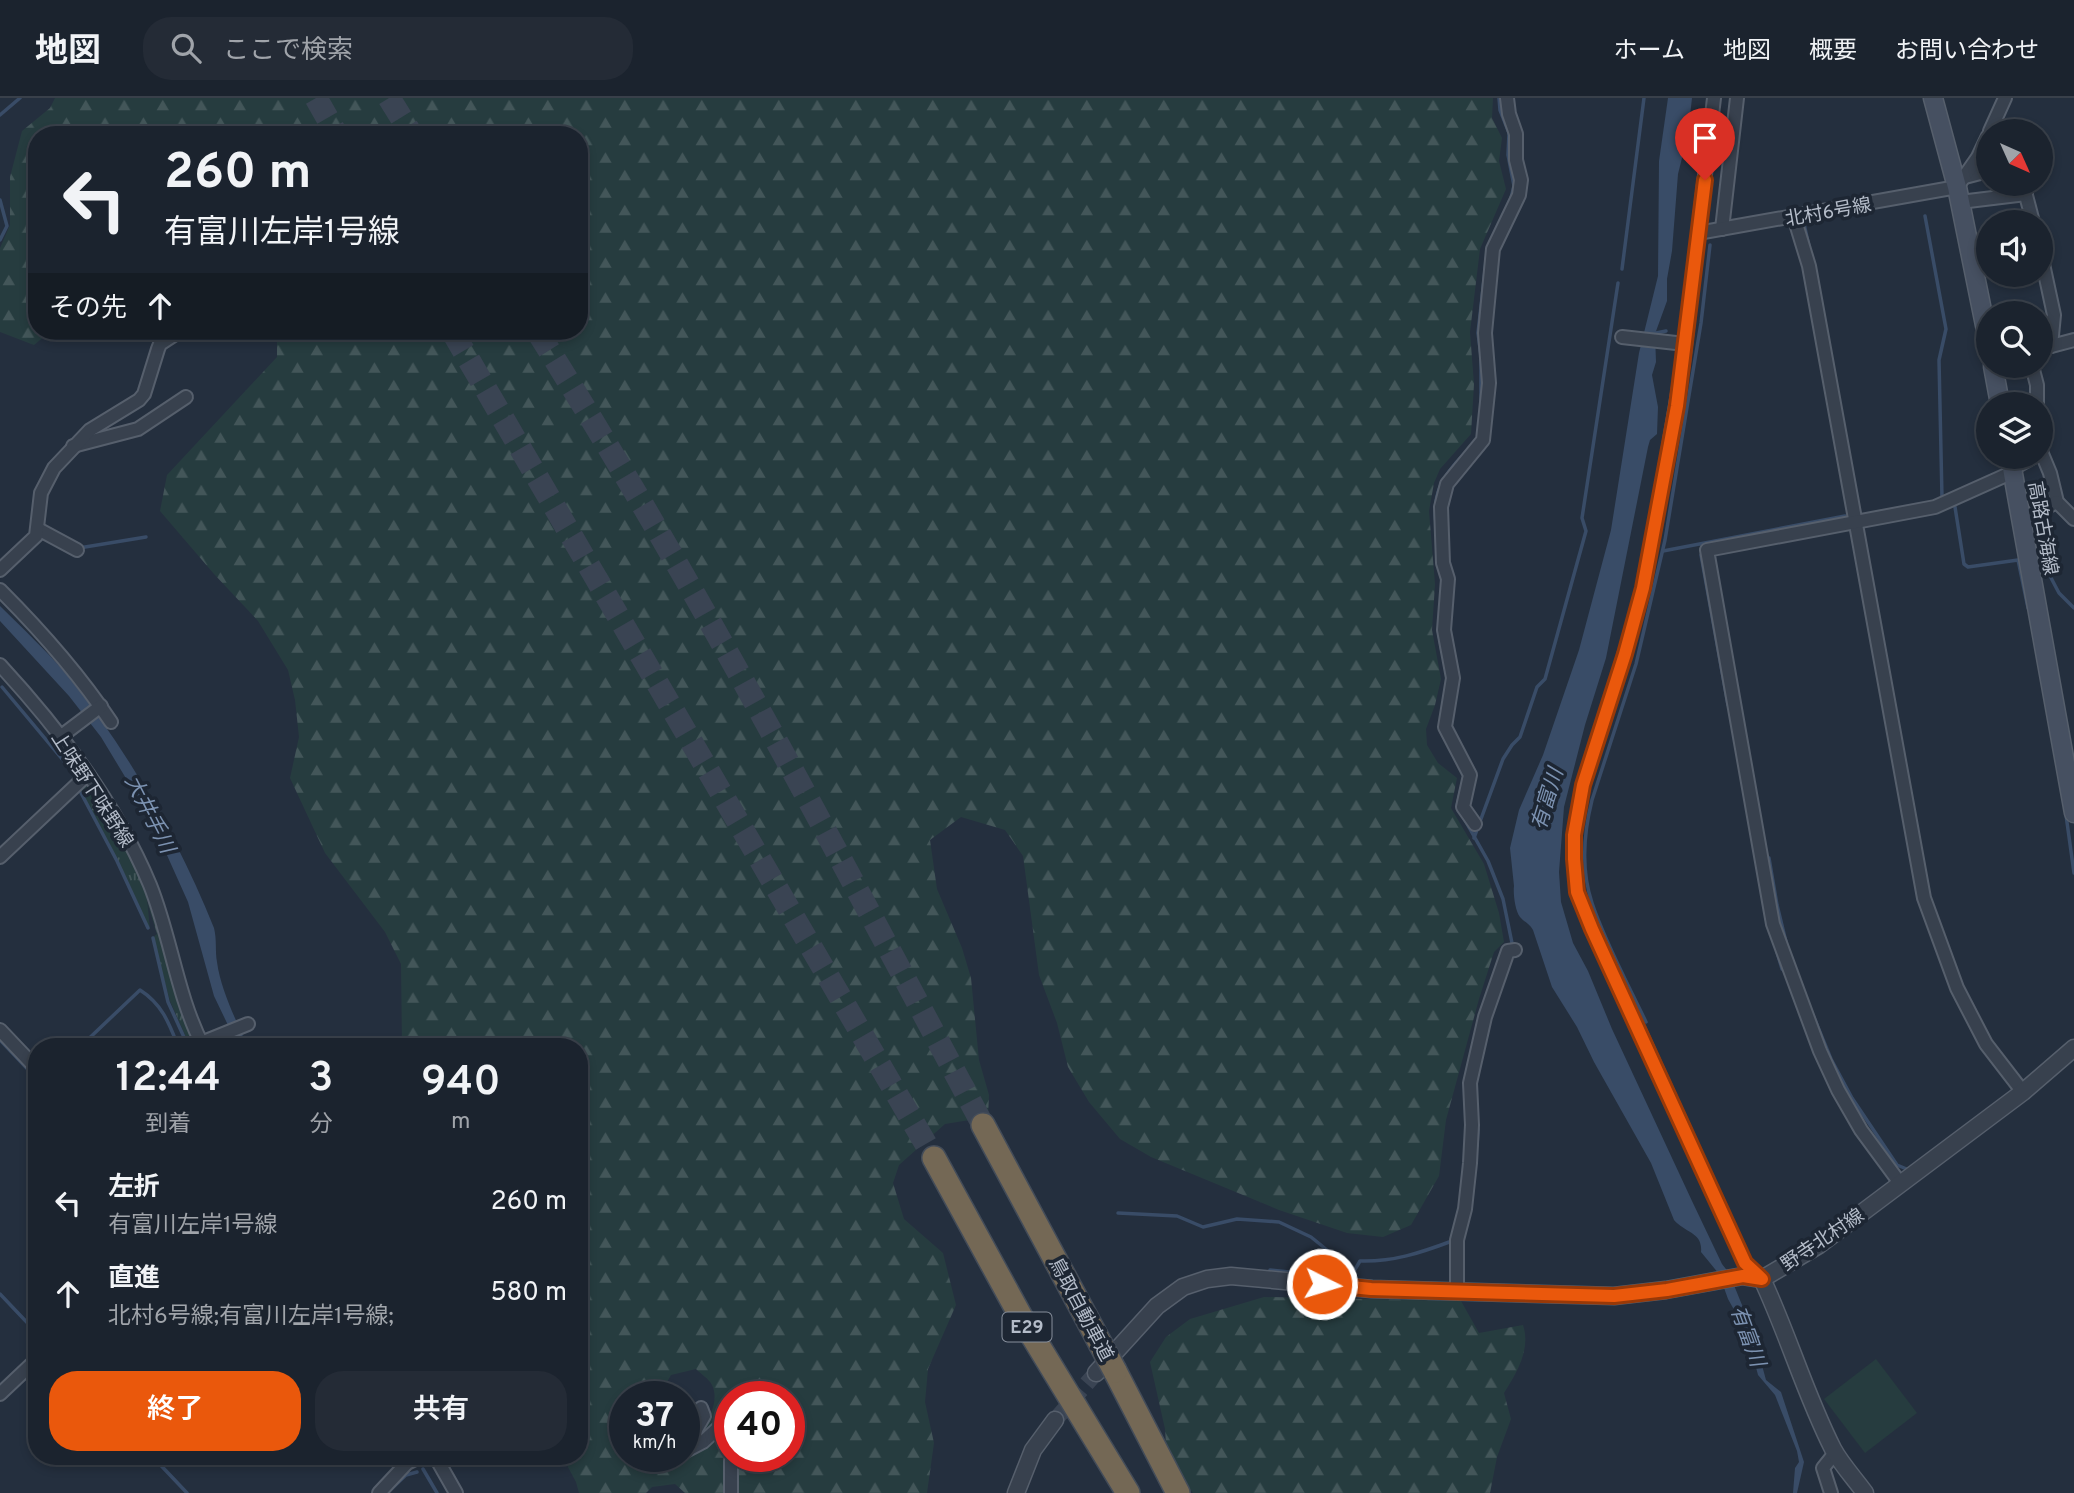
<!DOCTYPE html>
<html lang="ja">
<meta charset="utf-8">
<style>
:root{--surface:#1b232e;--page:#242b36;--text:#f1f3f6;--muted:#a0a4aa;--line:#39404a;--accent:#ea580c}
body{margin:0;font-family:Overpass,"Noto Sans JP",sans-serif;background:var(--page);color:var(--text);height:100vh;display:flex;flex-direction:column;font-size:26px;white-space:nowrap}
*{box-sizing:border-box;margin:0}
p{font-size:23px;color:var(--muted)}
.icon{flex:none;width:38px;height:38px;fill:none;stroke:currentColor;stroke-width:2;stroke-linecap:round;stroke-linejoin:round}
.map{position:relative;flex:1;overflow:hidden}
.drawer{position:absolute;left:28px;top:940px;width:560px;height:427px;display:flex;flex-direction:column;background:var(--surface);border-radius:28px;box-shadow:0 4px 10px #0003,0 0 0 2px var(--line)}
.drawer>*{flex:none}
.guide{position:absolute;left:28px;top:28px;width:560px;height:214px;border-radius:28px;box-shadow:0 4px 10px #0003,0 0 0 2px var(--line);background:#1b232e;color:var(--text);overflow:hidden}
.needle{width:46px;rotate:135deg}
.controls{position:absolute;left:1976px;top:21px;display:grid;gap:14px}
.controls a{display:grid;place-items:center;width:77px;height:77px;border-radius:50%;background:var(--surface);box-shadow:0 4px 10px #0003,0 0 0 2px var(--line);font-size:35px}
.speed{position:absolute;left:609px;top:1283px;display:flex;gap:14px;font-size:35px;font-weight:700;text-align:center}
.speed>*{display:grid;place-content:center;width:91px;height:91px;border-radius:50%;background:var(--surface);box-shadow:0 4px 10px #0003,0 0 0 2px var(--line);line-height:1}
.speed small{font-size:18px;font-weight:400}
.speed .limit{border:10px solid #d22;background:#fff;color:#111}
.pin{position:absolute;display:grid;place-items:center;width:60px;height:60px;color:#fff;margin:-72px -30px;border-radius:50% 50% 50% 0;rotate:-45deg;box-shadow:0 0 7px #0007}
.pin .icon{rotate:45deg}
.me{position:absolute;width:77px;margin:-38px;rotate:95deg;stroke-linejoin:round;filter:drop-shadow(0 0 5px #0008)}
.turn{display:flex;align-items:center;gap:24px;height:147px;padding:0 21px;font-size:32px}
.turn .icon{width:91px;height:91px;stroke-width:2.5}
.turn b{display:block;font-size:49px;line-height:60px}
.then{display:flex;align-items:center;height:66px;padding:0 21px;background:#0003;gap:14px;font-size:26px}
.eta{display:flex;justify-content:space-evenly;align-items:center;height:119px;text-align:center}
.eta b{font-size:42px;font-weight:600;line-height:49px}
.cta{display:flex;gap:14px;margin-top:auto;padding:14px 21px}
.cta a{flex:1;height:80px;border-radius:28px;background:var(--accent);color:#fff;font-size:28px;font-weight:600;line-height:80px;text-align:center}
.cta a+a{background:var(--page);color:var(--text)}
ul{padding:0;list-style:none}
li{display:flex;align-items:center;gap:21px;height:91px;padding:0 21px}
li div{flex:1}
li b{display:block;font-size:26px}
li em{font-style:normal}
header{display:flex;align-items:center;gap:42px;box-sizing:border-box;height:98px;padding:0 35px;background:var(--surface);border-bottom:2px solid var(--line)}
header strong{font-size:33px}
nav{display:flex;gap:38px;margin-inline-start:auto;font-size:24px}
.search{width:490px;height:63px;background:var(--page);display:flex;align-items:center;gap:18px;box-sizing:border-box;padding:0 24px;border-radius:28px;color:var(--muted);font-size:26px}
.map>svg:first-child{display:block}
.grass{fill:url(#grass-tufts)}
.forest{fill:url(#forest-firs);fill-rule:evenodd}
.pitch{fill:#263c3f}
.water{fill:#394c67}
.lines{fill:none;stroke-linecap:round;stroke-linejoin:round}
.stream{stroke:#394c67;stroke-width:3.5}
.tertiary-tunnel{stroke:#3a4453;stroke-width:16;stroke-dasharray:16 8;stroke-linecap:butt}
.motorway-tunnel{stroke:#3a4453;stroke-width:23;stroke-dasharray:23 11;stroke-linecap:butt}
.minor-casing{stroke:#565f6c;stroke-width:16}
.tertiary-casing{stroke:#565f6c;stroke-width:19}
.secondary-casing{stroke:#565f6c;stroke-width:21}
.motorway-casing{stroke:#434c59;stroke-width:26}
.minor{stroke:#38414e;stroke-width:12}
.tertiary{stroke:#38414e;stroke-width:16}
.secondary{stroke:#465061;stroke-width:18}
.motorway{stroke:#746855;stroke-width:23}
.motorway-bridge-casing{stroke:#434c59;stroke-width:26;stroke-linecap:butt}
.motorway-bridge{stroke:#746855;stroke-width:23}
.route-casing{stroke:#983908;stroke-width:18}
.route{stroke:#ea580c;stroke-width:12}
.labels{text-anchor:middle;stroke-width:7;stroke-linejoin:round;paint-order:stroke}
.shield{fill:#1d2633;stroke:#878f9c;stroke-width:2}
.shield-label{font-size:18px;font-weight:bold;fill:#b4bcc9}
.street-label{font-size:19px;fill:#b4bcc9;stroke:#1d2633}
.water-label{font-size:21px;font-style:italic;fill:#7c92b1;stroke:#1d2633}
</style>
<header>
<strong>地図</strong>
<div class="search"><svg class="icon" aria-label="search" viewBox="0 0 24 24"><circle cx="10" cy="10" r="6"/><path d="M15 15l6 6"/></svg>ここで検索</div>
<nav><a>ホーム</a><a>地図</a><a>概要</a><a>お問い合わせ</a></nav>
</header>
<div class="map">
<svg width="2074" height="1395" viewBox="0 0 2074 1395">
<defs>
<pattern id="grass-tufts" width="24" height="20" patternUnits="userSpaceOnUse" patternTransform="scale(1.75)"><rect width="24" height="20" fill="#263c3f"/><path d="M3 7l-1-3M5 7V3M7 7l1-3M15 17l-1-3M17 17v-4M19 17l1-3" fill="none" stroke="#435659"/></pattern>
<pattern id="forest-firs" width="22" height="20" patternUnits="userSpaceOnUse" patternTransform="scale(1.75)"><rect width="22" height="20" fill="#263c3f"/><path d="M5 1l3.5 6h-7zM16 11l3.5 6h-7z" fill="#435659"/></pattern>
</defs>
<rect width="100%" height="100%" fill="#242f3e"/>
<g class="grass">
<path d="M84,684c16,5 52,80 58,98 6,15 6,33 8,49l-36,-75 -36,-67z"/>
<path d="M147,793l53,155h-10l-20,-45 -17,-64 4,-3 -9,-29z"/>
</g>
<g class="forest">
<path d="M55,0h1438l-1,20 10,20 -3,23 7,28 -26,60 -10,83 4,52 -3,50 -31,35 -6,14 -5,28 6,73 -3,46 9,49 -6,26 -9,24 1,16 11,18 19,15 -6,30 33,56 15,49 5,29 -10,10 -15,47 -33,121 -7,56 -28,49 -28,12 -36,-4 -68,-23 -128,-53 -31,-18 -31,-37 -21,-35 -11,-44 -18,-48 -16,-119 -18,-26 -44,-13 -31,23 7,49 25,59 9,30 8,82 10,35 -1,22 -43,7 -46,41 -6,18 11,36 39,34 13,52 -28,64 -3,33 9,41 -7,50h-242l-10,-9 -23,3 -6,6h-67l-3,-11 -14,-26h17v-410h-177l-1,-82 -16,-32 -60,-79 -35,-75 9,-41 -4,-37 -7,-30 -30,-49 -44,-47 -54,-63 7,-36 110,-118v-26h302v-196h-542v196h14l-17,14 -34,-13v-84l10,-23v-48l12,-46 28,-23zM696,1271c5,5 13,10 16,16 11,23 -16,53 -28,71h-59v-60h34l12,-21zM730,1298h59v60h-59z"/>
<path d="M1264,1199l197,4 18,32 44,-8c8,24 -6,48 -19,68l7,26 -14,38 -7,36h-297l-26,-35 -2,-29 -15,-67 16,-25 24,-18z"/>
</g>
<path class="pitch" d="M1876,1261l41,54 -52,40 -41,-54z"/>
<g class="water">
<path d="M1668,0h24l-4,36 -10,40 -6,77 -5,28v22l-12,33 1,28 -4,13 6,32 -1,27 -7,6 -2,7 -42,211 -21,67 -21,82 -5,65 2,30 12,41 15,28 24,58 80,172 30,63 7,9 24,59 13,48 15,12 23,70 -7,31h-4l2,-25 4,-6 -2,-11 -22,-56 -17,-20 -11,-42 -19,-34 -9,-25 -18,-22c2,-20 -16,-19 -27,-32l-23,-57 -57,-101 -17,-35 -25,-40 -19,-57c-4,-7 -9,-8 -13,-13 -5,-6 -7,-24 -6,-31l-4,-38 9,-38 24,-55 36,-105 32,-120 28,-177 19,-77 1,-115z"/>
<path d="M0,508c23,23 47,45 67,69 61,76 111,163 147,253 3,12 1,23 3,34 4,29 19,57 30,84h-9l-24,-50 -26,-94 -22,-49 -39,-73 -26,-43 -32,-41 -69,-75z"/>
</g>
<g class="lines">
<g class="stream">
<path d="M0,17l20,-17"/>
<path d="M0,102l7,26 -7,14"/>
<path d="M1925,118l21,113 -7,31 3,138"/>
<path d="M1804,126l5,22"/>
<path d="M1489,148l22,-48 3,-12 -6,-31 1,-22 -9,-23 -1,-12"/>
<path d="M1622,171l22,-171"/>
<path d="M1651,236l15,-3"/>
<path d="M1481,308v-50l-3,-23 9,-80"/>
<path d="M1955,409l9,57 4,3 50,-7 10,48"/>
<path d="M1436,426c-4,-32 7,-48 28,-70"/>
<path d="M79,450l67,-11"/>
<path d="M1663,453l182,-35"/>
<path d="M1701,457l27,150"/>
<path d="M2040,459l19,36 15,15"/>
<path d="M1438,531l4,23"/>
<path d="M2,589l66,79"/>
<path d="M1461,691l-4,17 31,55 15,38 9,44"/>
<path d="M81,695l36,68 31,67"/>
<path d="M2066,717l8,58"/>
<path d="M1474,740l29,-79 9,-14 8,-8 17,-50 8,-8 41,-148 -4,-13 36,-235"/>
<path d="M1769,760l8,47 9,37"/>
<path d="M153,840l15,64 20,44"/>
<path d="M1777,854l5,17"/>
<path d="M1813,917l18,44 21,39 45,67 12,5 2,-2"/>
<path d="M1646,924c-18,-38 -41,-80 -54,-119 -11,-33 -8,-71 0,-103l44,-136 29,-124 36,-217 9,-78"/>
<path d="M0,942l37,39"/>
<path d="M81,948l59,-56c22,14 29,33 38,56"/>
<path d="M1477,1048l1,-17"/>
<path d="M1118,1115l59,3 26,11 34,-8 42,3 32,15 21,17"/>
<path d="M1270,1172l67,7"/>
<path d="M1350,1180l10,-17c33,1 60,-8 92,-20"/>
<path d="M0,1196l37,39"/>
<path d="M152,1358l35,37"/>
<path d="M390,1358l6,6"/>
<path d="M423,1371l14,24"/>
<path d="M388,1394l18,-17 11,-3"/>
</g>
<path class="tertiary-tunnel" d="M1055,1322l41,-47"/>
<g class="motorway-tunnel">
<path d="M316,0l21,37"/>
<path d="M389,0l23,37"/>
<path d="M452,233l482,827"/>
<path d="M537,233c162,257 303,527 446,794"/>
</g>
<defs>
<g id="minor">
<path d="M1714,0l-31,265 -15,89 -25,136 -18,66 -42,131 -9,49v25l3,34 16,36 152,334 17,16"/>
<path d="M1990,33l15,-33"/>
<path d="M1965,79l23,-6"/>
<path d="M2023,86l10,38"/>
<path d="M1960,104l66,-8"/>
<path d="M1794,119l15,49 115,632 33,90 29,56 37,48"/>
<path d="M1722,131l15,-131"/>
<path d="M1698,135l259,-46 21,-30 10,-21"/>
<path d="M2040,152l14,65 -3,31"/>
<path d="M1622,239l63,7"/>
<path d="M2040,251l34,-9"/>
<path d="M2032,268l5,19v19"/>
<path d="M73,348l65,-17 48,-32"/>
<path d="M2040,351l10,24 7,29 17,17"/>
<path d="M2012,371l21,-12"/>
<path d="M2021,421l36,-17"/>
<path d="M38,431l39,21"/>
<path d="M0,472l36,-34 5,-43 13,-25 36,-38 49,-30 5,-6 14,-45 2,-5 20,-13"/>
<path d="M0,492c41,41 79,84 111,132"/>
<path d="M0,567c59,64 116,138 150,220 21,52 27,111 53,161"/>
<path d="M60,639l41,-31"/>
<path d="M1475,726l-12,-17 7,-32 -25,-48 8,-49 -9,-48 4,-51 -5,-16 -2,-56 6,-23 36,-44 6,-57 -4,-50 8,-84 26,-54 2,-15 -5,-20v-26l-7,-20 -2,-16"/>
<path d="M0,759l88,-83"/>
<path d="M0,932l37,39"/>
<path d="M201,945l47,-19"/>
<path d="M1900,1085l-39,-53 -23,-40 -18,-39 -47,-127 -66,-374 228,-43 78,-35"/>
<path d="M1457,1193v-51l8,-31 5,-46 2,-38 -2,-42 15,-66 23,-66 7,-1"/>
<path d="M0,1296l37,-35"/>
<path d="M684,1343l10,-8 10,-17 -3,-8"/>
<path d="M684,1354l19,-10 27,-25"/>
<path d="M435,1358l21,37"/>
<path d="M379,1395l28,-30 14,-7"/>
<path d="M731,1395v-32l5,-5"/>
<path d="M1831,1395l-8,-25 12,-15"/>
</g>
<g id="tertiary">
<path d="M1762,1181c26,55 43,115 71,170 8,15 22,30 32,44"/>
<path d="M1096,1275l61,-67 26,-19 24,-8 24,-3 141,13 242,7 52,-6 77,-14 19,3 57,-34 204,-153 51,-44"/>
<path d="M1016,1395l17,-43 22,-30"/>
</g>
<g id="secondary">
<path d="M1933,0l24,89 31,153"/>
<path d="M1993,268l7,38"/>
<path d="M2010,359l64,356"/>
</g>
<g id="motorway">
<path d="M983,1027l117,218"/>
<path d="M934,1060l87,159 107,176"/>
<path d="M1115,1273l63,122"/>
</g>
</defs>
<use href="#minor" class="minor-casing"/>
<use href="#tertiary" class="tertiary-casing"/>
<use href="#secondary" class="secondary-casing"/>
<use href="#motorway" class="motorway-casing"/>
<use href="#minor" class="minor"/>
<use href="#tertiary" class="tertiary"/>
<use href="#secondary" class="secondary"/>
<use href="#motorway" class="motorway"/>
<defs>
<path id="motorway-bridge" d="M1100,1245l15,28"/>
</defs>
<use href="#motorway-bridge" class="motorway-bridge-casing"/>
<use href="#motorway-bridge" class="motorway-bridge"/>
</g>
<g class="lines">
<defs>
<path id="route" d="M1322,1186l49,5 243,7 53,-6 76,-14 19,3 -17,-16 -153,-334 -15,-37 -3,-33v-24l9,-50 42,-131 18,-66 34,-182 28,-226"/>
</defs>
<use href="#route" class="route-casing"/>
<use href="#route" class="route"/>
</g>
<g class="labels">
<rect class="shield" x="1002.5" y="1214.5" width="49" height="29" rx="5"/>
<g class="shield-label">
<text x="1027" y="1235">E29</text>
</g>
<g class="street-label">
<text transform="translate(1828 113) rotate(-10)" y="7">北村6号線</text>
<text transform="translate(2044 430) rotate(80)" y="7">高路古海線</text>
<text transform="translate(93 691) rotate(57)" y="7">上味野下味野線</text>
<text transform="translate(1822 1141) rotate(-34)" y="7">野寺北村線</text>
<text transform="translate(1082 1211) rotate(62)" y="7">鳥取自動車道</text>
</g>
<g class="water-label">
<text transform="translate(1547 701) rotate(-73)" y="7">有富川</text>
<text transform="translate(150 716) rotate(63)" y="7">大井手川</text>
<text transform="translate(1748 1238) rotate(70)" y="7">有富川</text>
</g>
</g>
</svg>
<div class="controls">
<a><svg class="needle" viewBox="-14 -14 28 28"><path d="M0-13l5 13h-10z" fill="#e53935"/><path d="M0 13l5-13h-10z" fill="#a0a4aa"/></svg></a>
<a><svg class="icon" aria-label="sound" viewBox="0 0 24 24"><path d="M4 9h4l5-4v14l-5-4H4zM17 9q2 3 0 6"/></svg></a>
<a><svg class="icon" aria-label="search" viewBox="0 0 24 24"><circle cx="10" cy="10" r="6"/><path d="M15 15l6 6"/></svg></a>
<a><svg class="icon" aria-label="layers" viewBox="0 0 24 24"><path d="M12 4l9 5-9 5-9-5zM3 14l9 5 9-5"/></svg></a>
</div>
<div class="speed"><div>37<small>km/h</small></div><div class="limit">40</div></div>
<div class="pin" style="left:1705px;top:82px;background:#d93025"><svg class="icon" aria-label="arrive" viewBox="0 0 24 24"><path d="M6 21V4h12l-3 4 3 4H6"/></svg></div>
<svg class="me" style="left:1322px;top:1186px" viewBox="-20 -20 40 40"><circle r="17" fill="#ea580c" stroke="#fff" stroke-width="3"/><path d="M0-11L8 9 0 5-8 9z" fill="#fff"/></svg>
<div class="guide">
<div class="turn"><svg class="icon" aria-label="left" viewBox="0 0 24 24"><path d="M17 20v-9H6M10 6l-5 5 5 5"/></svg><div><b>260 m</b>有富川左岸1号線</div></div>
<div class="then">その先<svg class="icon" aria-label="ahead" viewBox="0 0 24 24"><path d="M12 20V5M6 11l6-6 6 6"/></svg></div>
</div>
<section class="drawer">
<div class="eta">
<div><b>12:44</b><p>到着</p></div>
<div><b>3</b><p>分</p></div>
<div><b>940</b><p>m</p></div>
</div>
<ul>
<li><svg class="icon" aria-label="left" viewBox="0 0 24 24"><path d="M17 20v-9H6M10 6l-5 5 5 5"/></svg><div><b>左折</b><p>有富川左岸1号線</p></div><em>260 m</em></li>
<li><svg class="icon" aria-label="ahead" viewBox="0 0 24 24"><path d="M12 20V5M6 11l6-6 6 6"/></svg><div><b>直進</b><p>北村6号線;有富川左岸1号線;</p></div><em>580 m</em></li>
</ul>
<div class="cta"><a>終了</a><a>共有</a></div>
</section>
</div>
